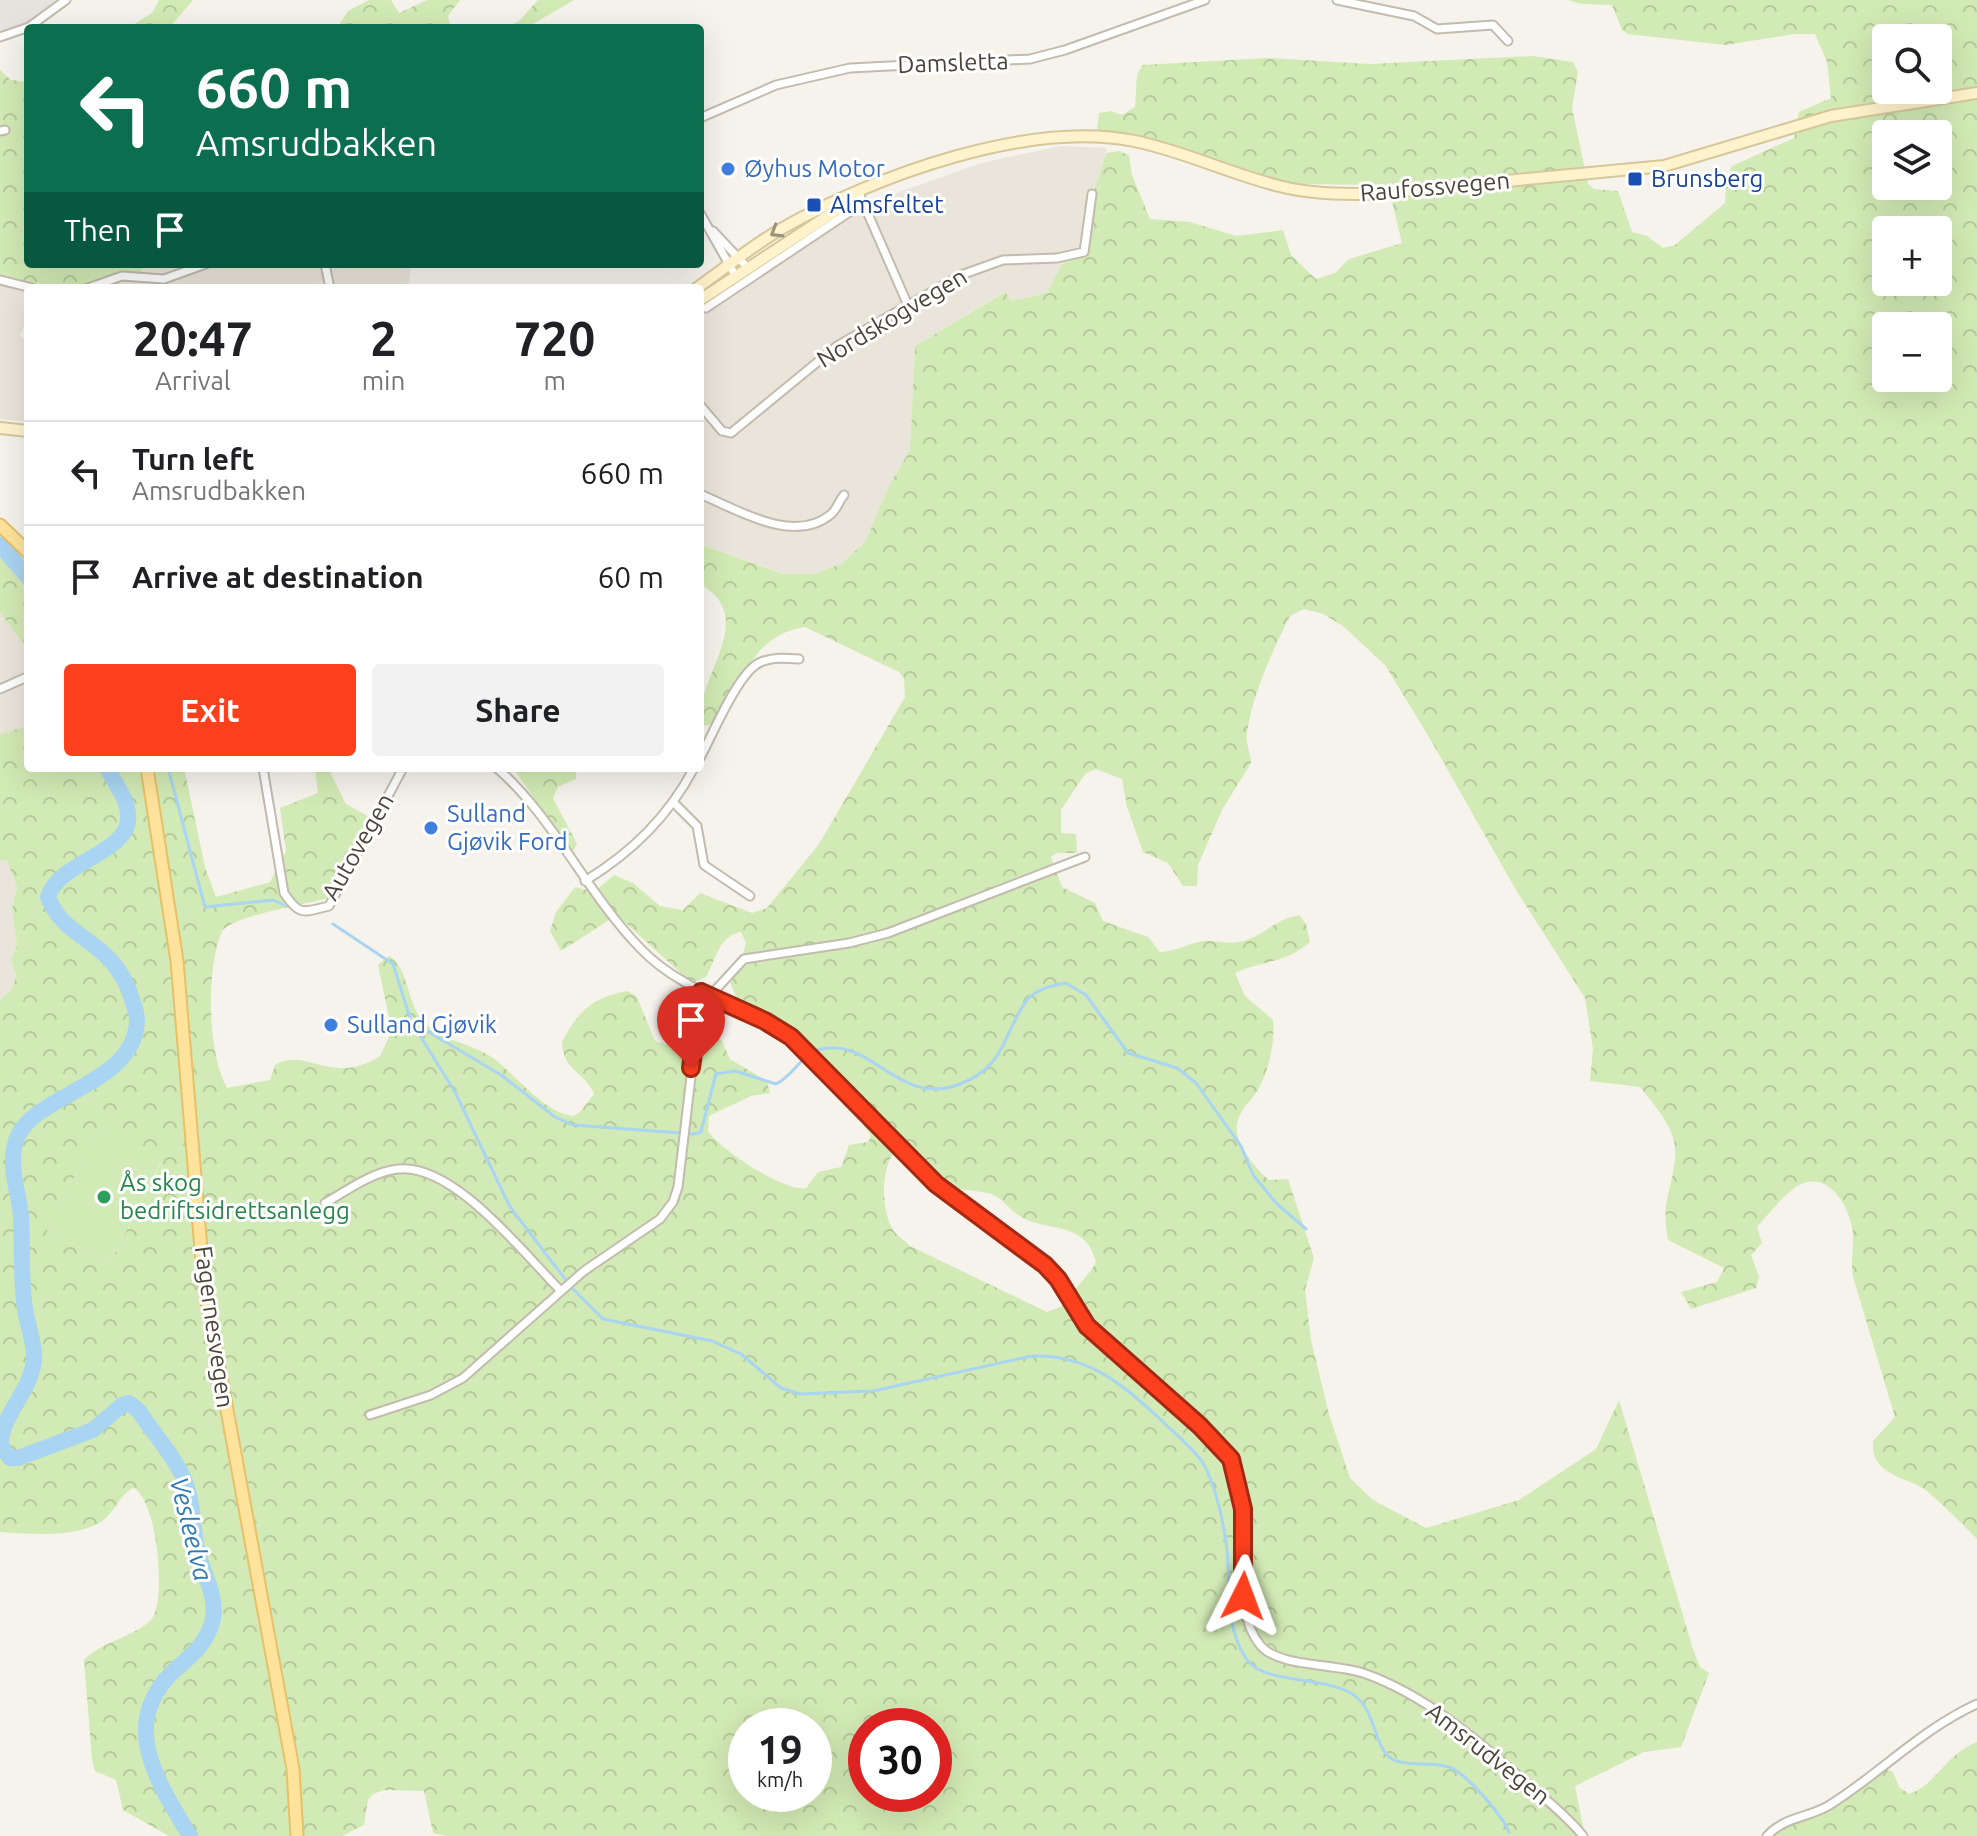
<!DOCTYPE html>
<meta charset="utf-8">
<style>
:root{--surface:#fff;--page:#f2f2f2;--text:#202124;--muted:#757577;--line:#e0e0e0;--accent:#fc3f1d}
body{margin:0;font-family:Ubuntu,sans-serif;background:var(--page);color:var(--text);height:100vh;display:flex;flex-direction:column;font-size:30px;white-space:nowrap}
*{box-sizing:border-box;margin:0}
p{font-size:26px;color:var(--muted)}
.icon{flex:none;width:44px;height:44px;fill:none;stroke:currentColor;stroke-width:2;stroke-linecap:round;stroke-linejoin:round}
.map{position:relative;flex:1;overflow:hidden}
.panel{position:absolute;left:24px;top:284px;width:680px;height:488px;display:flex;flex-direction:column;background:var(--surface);border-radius:8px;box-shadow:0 8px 32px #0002}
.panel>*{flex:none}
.hud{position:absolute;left:24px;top:24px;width:680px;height:244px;border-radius:8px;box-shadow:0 8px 32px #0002;background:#0b6e4f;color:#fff;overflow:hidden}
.fabs{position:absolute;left:1872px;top:24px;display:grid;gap:16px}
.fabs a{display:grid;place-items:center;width:80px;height:80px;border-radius:8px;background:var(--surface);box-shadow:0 8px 32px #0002;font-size:40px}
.speed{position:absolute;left:728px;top:1708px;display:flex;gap:16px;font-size:40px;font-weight:700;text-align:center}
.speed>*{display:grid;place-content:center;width:104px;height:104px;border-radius:50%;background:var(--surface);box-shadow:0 8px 32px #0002;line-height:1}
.speed small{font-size:20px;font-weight:400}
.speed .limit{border:12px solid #d22;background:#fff;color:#111}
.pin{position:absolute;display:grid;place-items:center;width:68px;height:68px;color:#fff;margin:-82px -34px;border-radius:50% 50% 50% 0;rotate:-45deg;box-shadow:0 0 8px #0007}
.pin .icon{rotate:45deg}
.me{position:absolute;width:88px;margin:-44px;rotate:3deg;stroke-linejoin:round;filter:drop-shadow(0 0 6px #0008)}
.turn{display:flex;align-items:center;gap:28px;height:168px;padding:0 40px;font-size:36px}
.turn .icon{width:104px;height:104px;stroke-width:2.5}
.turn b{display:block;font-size:56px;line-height:68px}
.then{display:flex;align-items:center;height:76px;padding:0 40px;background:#0003;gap:16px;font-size:30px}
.eta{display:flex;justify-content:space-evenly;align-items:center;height:136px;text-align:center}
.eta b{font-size:48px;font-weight:600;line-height:56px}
.primary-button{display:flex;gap:16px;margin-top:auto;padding:16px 40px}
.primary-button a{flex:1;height:92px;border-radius:8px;background:var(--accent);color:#fff;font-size:32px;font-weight:600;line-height:92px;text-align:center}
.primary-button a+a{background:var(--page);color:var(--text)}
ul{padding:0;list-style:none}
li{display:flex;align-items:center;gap:24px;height:104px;padding:0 40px;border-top:2px solid var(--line)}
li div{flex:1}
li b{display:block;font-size:30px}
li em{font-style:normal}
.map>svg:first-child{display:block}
.residential{fill:#eae5da}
.industrial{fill:#e6e2dd}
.green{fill:#d2eab5}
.forest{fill:url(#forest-crowns);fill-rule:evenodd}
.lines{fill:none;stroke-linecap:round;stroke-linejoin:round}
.stream{stroke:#a9d4f2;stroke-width:3}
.river{stroke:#a9d4f2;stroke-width:16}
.minor-casing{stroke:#c2bbae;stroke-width:11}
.secondary-casing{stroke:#d6c79b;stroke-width:14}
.primary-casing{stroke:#e6c16a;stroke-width:15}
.minor{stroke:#fff;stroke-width:7}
.secondary{stroke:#fff3cd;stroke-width:10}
.primary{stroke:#ffe39c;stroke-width:11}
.oneway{stroke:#9c937c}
.route-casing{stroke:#a42913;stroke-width:20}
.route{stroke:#fc3f1d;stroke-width:14}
.shop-dot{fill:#3f7fe0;stroke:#fff;stroke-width:3}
.transit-dot{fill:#1a4fb4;stroke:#fff;stroke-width:3}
.leisure-dot{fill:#2e9e5b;stroke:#fff;stroke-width:3}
.labels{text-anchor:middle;stroke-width:6;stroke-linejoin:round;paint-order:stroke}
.street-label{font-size:24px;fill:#4b4439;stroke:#fff}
.shop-label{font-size:24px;fill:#366cbe;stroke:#fff;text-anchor:start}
.transit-label{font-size:24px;fill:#164399;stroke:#fff;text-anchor:start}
.leisure-label{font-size:24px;fill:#27864d;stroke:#fff;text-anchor:start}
.water-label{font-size:26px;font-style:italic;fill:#2e7ab2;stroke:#fff}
</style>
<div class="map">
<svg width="1977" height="1836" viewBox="0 0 1977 1836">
<defs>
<pattern id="forest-crowns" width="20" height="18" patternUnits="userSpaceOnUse" patternTransform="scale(2)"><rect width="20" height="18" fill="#d2eab5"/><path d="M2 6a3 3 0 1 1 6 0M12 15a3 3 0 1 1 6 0" fill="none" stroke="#b6ca9c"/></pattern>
</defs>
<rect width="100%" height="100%" fill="#f6f3ec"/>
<g class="residential">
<path d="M1060,146l47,2 -14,46 -12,60 -20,11 -14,28 -36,8 -7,-9 -89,54 -5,104 -20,34 -25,58 -24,22 -27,10h-30l-84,-30v-228l155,-104 25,-13 101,-36z"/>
<path d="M145,264h265v8l-1,16h-322l53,-13z"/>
<path d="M0,280l44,8h-16v33l-9,14 9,5v82l-28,-3z"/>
<path d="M0,612l28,39v75l-28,8z"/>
<path d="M0,860l7,1 10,26 -5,22 5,36 -6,15 5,15 -3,12 -13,14z"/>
</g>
<path class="industrial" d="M0,0h74l-74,39z"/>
<path class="green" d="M98,1130l63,32 -51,101 -63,-32z"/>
<g class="forest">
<path d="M159,0h34l-24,28h-41l24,-15z"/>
<path d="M369,0h22l8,13 28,-13h33l-12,16 3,12h-114l11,-17z"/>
<path d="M538,0h36l-48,28h-22l15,-7z"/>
<path d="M1568,0h409v1539c-16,-16 -32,-33 -50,-48 -20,-15 -57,-15 -54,-50l22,-24 -42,-140c-3,-17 2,-34 -1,-50 -6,-29 -30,-61 -60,-37 -13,10 -24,25 -35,37l5,16 -11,12 8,22 -3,11 -65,21 -10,-17 36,-10 7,-14 -56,-28c-7,-40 3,-45 7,-81 4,-27 -19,-52 -35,-72l-50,-6 3,-32 -8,-51 -69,-108 -87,-153 -44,-72 -42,-39 -20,-12 -19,-5 -14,7c-18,36 -37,76 -43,117 -2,10 4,20 4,30l-29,47 -24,55 -1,21h-14l-15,-23 -25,-11 -16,-45 -5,-28 -26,-10 -11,5 -24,36v23l15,1 1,19h-20l-6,4 11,30 33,16 8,18 45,16 12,15c15,0 29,-9 44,-11 15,-1 26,5 43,-1 20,-7 29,-21 52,-25l7,9 4,18c-26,22 -46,18 -75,31l10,23 28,24c2,20 -3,47 -13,66 -5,11 -16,19 -21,31 -10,23 15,49 30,63l19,-1 26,79 -9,32 6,50 18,74 21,64 23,22 53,28 93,-28 77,-51 23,-49 74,249 7,18 9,6 -28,74 -37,5 -69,34 10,50h-1139l-13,-3 -9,-42 -40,-1 -11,4 -5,6 -4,25 -22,11h-173l-46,-26 -7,-30 -21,-9 -3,-11 -8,-100c17,-19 57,-25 69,-43 13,-20 4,-120 -20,-129 -15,8 -19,27 -34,35 -27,15 -69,11 -99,9v-531l13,-14 3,-12 -5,-15 6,-15 -5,-36 5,-22 -10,-26 -7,-1v-126l28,-8v42h156l21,99 11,30 54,-15 16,-31 -6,-43 38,-15 -3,-25h13l18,36 27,15 -38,77c-23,8 -102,19 -113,35 -16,37 -15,121 5,157l43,-8 5,-15c30,-19 57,22 105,-9l12,-25 -14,-66 11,-9c17,8 19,44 30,60 18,26 50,25 74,42 23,17 51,55 80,58l7,-4 14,-18c-9,-23 -31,-22 -32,-52 16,-31 31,-45 66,-51l9,6 18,44 15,5 35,-15 17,10 8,18 37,22 3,12 -19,3 -42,20 -1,15c11,18 78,62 98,57l12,-16 23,-5 8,-22 19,-3 3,-6 -25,-37 -3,-23 -49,-42 -56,-32 -10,-25 14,-19 4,-15 -5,-11c-23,4 -25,28 -35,45l-10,4 -11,-4 -68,-62 -56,36 -11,-20 6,-19 19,-25 19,5 20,-17 19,8 27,23 23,4 17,-17 52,20 15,-5 52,-64 86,-147 -1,-19 -5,-6 -94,-45c-58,9 -62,63 -92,97l-12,2c-9,-47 61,-107 -1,-142v-40l83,30h30l28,-10 24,-22 25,-58 20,-34 5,-104 90,-54 6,9 36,-8 14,-28 20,-11 12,-60 13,-41 13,-2 10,4 3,20 18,44 40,3 46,14 47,-6 8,25 25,24 19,-6 14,-14 53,-16 -13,-54 -7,-4 -89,-1 -71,-20 -42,-17 -83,-17 2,-17 12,-2 11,4 13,-8 2,-31 5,-11 126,-7 101,6 164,-8 40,6 5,10 -6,36 16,76 6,5 24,2 14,41 15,4 16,12 12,-3 50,-42 2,-26 5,-11 62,-28 5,-26 32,-14 -4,-36 -12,-28h-20l-70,11 -97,-11 -6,-4 -10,-25 -31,-1zM1886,38h52v52h-52zM1886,134h52v52h-52zM1886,230h52v52h-52zM1886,326h52v52h-52zM98,1130l63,33 -51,100 -63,-32zM898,1149c22,5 32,25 50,36 11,6 30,5 43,9 11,4 19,16 30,23 25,15 65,3 75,45l-4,7 -30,37 -15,6 -137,-66c-5,-6 -15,-11 -18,-18 -11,-19 -12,-66 6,-79zM746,1726h68v68h-68zM866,1726h68v68h-68z"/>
<path d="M0,70l11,10 17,2v182h117l-5,11c-42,10 -98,25 -140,5z"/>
<path d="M0,534l28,28v89l-28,-39z"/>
<path d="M513,768h63v11l-18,8 -5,11 24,46 -5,9z"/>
<path d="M1977,1742v94h-203l-7,-9 63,-25 48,-35 15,5 6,15 10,7c29,-10 35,-39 68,-52z"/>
</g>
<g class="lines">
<g class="stream">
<path d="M168,768l37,139 68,-7 11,5"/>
<path d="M333,924l60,40 18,57 44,71 55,115 62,81 31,31 109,22 29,13 40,34 19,6 73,-3 159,-35c54,-2 88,26 126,61 14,14 31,28 43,43 13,19 20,53 24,75 8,42 -4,87 22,125 16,23 74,17 102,32 30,16 22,56 45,68 15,7 38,1 55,7 17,6 53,48 60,65"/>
<path d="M415,1028h7l79,47 54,42 18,8 121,9 7,-2 15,-58 19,-3 41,13c17,-8 25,-29 42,-34 53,-16 80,59 142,34 47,-18 43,-52 67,-84 8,-10 27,-15 39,-17l20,12 42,58 49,15 19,15 45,63 12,29 23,28 30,26"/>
</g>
<g class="river">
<path d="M0,545l28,32"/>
<path d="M107,768c7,14 20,30 21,46 5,39 -70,47 -80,83 17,45 64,41 83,99 2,8 6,15 6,24 -1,63 -97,73 -118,114 -5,8 -6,20 -6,29 0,18 7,36 8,54 2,32 -1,67 5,98 3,14 8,27 8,41 0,34 -34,58 -33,90l9,12h8l75,-28 29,-25 7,-2 10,8c13,21 34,43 44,66 11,24 9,51 15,77 6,20 19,43 15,65 -5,22 -19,35 -35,48 -62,55 -21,113 12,169"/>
</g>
<defs>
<g id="minor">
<path d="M1337,0l77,16 23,13 56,-4 15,16"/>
<path d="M0,37l29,-10 37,-27"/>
<path d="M700,118l76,-33 74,-17 180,-9 35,-9 140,-50"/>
<path d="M0,131l5,-1"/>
<path d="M858,191l49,112"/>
<path d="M700,213l35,62"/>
<path d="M713,231l34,36"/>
<path d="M325,264l5,24"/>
<path d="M0,280l32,8"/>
<path d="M88,288l34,-12 42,3 42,-15"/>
<path d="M706,308l157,-105"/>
<path d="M700,405l22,26 9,2 106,-87 124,-71 42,-15 54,-2 27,-6 8,-58"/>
<path d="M700,494c36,15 93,51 130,21 7,-5 8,-13 14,-20"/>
<path d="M0,689l27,-12"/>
<path d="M700,758c12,-22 39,-88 61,-96 12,-5 25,-4 38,-3"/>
<path d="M263,768l21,125c16,24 19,19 45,13l74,-138"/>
<path d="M497,768c58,51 90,126 144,181 42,44 103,55 151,89 50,36 96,100 141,143 34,32 77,53 112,84l13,14 29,47 140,127c35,59 -5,146 34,193 19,22 77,17 105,28 64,23 118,72 169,116 17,15 34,28 48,46"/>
<path d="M673,802l24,24 7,39 46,31"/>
<path d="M585,881c47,-29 83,-64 109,-113"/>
<path d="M709,997l35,-38 105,-16 39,-10 197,-76"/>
<path d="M325,1203c23,-13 47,-31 73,-34 56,-6 125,84 163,122"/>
<path d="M370,1415l61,-20 32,-17 121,-107 76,-52 13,-17 5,-15 23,-195"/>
<path d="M1767,1836c17,-19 40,-18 61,-30 52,-32 92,-76 149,-102"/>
</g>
<g id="secondary">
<path d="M697,288c28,-20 55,-42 84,-59 93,-53 247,-109 353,-88 50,10 96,33 145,45 30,8 60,8 91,8l294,-28 167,-50 146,-23"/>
<path d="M700,300l149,-98"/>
<path d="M0,428l28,3"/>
</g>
<g id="primary">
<path d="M0,525l28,27"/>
<path d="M147,768l30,193 27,324 89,484 4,67"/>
</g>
</defs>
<use href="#minor" class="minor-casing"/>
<use href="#secondary" class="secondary-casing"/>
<use href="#primary" class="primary-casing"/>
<use href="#minor" class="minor"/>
<use href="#secondary" class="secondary"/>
<use href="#primary" class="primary"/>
</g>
<defs><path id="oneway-chevron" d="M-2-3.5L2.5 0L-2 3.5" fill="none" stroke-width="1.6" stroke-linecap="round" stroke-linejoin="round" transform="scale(2)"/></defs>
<use class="oneway" href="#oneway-chevron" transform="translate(776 232) rotate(149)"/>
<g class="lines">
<defs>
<path id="route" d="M691,1068l10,-76 64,29 26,16 145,147 109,81 13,14 29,47 113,100 31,33 12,50v87"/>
</defs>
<use href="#route" class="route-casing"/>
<use href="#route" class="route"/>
</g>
<g class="shop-dot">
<circle cx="728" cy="169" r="8"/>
<circle cx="431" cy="828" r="8"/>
<circle cx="331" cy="1025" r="8"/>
</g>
<g class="transit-dot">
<rect x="1627" y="171" width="16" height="16" rx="4"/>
<rect x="806" y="197" width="16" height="16" rx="4"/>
</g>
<circle class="leisure-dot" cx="104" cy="1197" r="8"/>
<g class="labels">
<g class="street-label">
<text transform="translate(953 63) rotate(-2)" y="8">Damsletta</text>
<text transform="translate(1435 187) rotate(-5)" y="8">Raufossvegen</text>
<text transform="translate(892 318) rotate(-31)" y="8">Nordskogvegen</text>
<text transform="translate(358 847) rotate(-60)" y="8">Autovegen</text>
<text transform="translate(214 1327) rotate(82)" y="8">Fagernesvegen</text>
<text transform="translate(1488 1754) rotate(38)" y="8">Amsrudvegen</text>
</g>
<g class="shop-label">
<text x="744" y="177">Øyhus Motor</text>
<text x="447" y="822">Sulland<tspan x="447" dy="28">Gjøvik Ford</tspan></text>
<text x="347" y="1033">Sulland Gjøvik</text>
</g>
<g class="transit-label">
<text x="1651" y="187">Brunsberg</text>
<text x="830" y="213">Almsfeltet</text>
</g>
<g class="leisure-label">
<text x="120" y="1191">Ås skog<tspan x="120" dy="28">bedriftsidrettsanlegg</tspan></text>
</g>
<g class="water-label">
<text transform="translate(191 1529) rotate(76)" y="9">Vesleelva</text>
</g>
</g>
</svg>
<div class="fabs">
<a><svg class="icon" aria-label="search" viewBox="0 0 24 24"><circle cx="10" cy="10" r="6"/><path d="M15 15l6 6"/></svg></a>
<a><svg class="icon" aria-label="layers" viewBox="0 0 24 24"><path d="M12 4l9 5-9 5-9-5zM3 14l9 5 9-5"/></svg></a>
<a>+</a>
<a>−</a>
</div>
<div class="speed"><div>19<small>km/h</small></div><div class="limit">30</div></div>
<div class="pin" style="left:691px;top:1068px;background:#d93025"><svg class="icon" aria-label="arrive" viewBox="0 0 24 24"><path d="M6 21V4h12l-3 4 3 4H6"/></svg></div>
<svg class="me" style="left:1243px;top:1596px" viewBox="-20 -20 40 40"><path d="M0-17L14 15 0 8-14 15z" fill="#fc3f1d" stroke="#fff" stroke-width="4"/></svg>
<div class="hud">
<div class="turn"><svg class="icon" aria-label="left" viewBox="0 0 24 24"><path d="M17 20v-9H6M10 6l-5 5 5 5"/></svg><div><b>660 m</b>Amsrudbakken</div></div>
<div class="then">Then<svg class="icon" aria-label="arrive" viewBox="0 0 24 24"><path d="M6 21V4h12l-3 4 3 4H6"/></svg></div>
</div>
<section class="panel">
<div class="eta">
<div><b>20:47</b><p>Arrival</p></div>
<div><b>2</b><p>min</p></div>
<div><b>720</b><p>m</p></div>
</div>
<ul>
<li><svg class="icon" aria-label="left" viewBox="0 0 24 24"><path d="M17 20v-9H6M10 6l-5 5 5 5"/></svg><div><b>Turn left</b><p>Amsrudbakken</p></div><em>660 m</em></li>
<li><svg class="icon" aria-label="arrive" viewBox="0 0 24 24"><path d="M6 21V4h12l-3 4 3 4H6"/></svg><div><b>Arrive at destination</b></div><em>60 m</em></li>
</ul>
<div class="primary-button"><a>Exit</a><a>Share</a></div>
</section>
</div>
